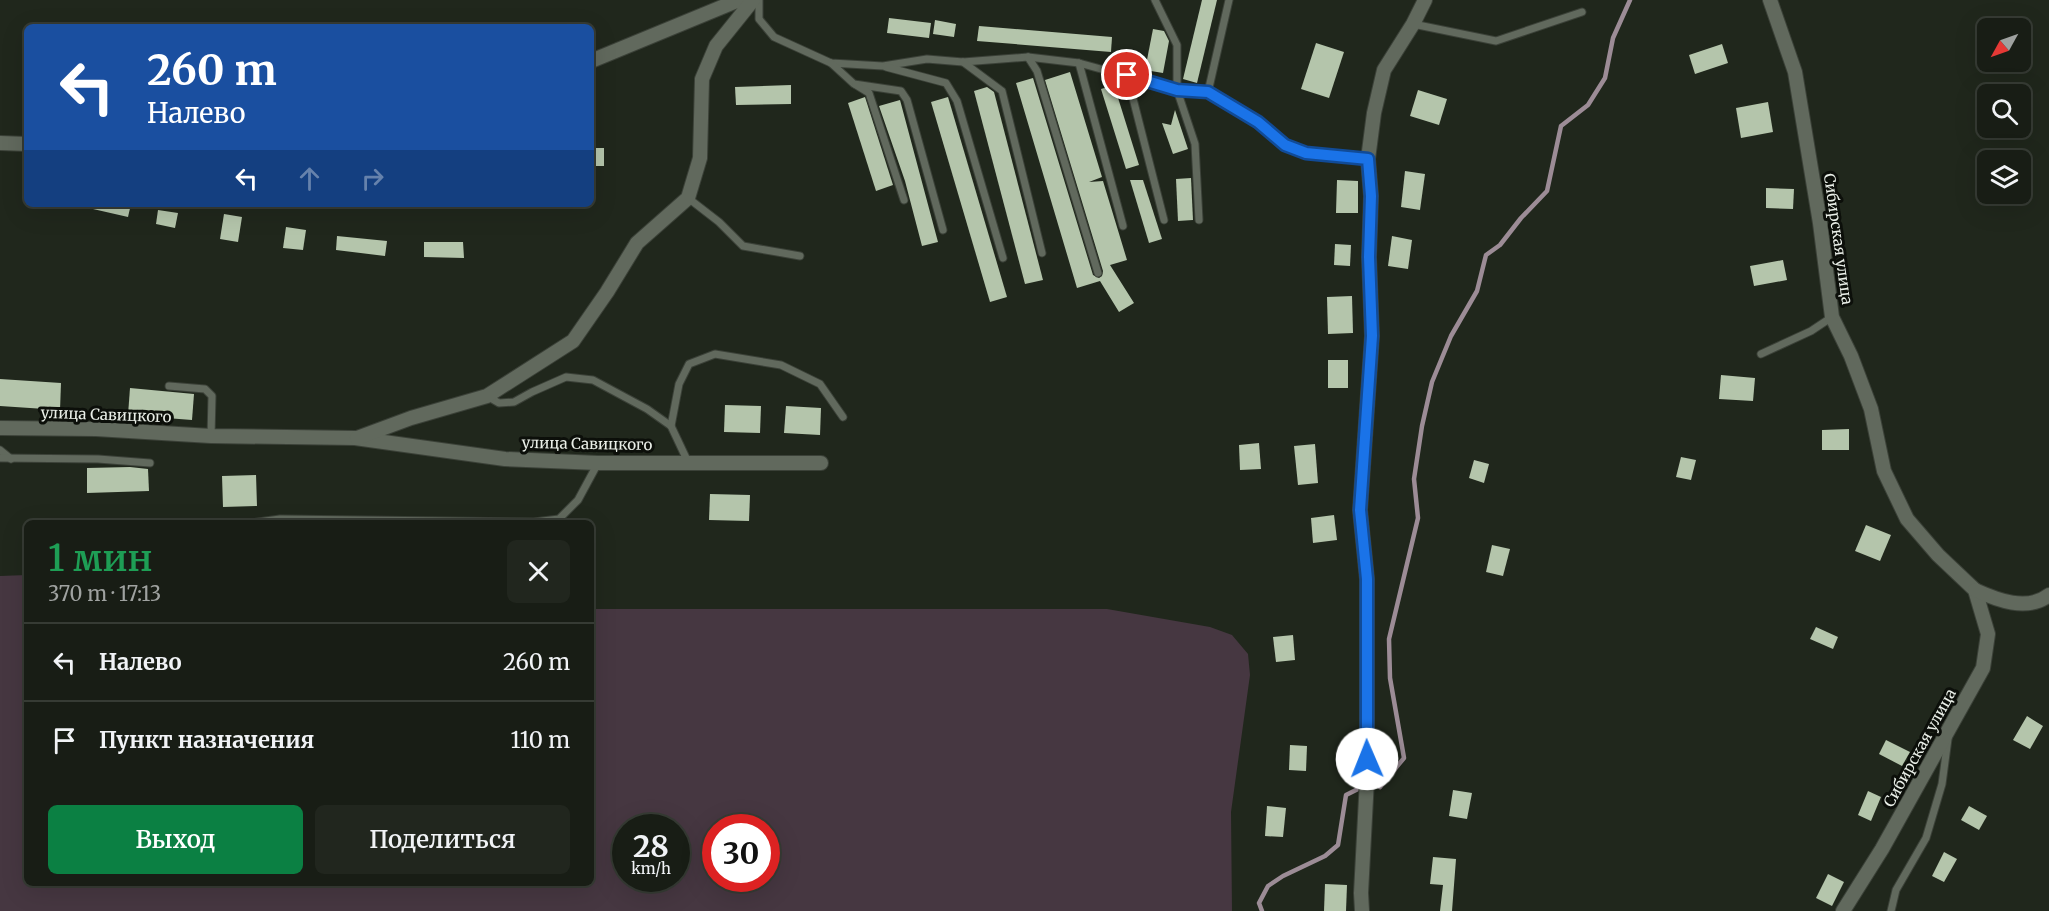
<!DOCTYPE html>
<html lang="ru">
<meta charset="utf-8">
<style>
:root{--surface:#181d15;--page:#21261e;--text:#f1f3f6;--muted:#9fa2a0;--line:#363b34;--accent:#0b8043}
body{margin:0;font-family:Merriweather,serif;background:var(--page);color:var(--text);height:100vh;display:flex;flex-direction:column;font-size:22px;white-space:nowrap}
*{box-sizing:border-box;margin:0}
p{font-size:20px;color:var(--muted)}
.icon{flex:none;width:33px;height:33px;fill:none;stroke:currentColor;stroke-width:2;stroke-linecap:round;stroke-linejoin:round}
.map{position:relative;flex:1;overflow:hidden}
.panel{position:absolute;left:24px;top:520px;width:570px;height:366px;display:flex;flex-direction:column;background:var(--surface);border-radius:9px;box-shadow:0 6px 24px #0002,0 0 0 2px var(--line)}
.panel>*{flex:none}
.banner{position:absolute;left:24px;top:24px;width:570px;height:183px;border-radius:9px;box-shadow:0 6px 24px #0002,0 0 0 2px var(--line);background:#1a4fa0;color:#fff;overflow:hidden}
.needle{width:39px;rotate:230deg}
.buttons{position:absolute;left:1977px;top:18px;display:grid;gap:12px}
.buttons a{display:grid;place-items:center;width:54px;height:54px;border-radius:9px;background:var(--surface);box-shadow:0 6px 24px #0002,0 0 0 2px var(--line);font-size:30px}
.speed{position:absolute;left:612px;top:814px;display:flex;gap:12px;font-size:30px;font-weight:700;text-align:center}
.speed>*{display:grid;place-content:center;width:78px;height:78px;border-radius:50%;background:var(--surface);box-shadow:0 6px 24px #0002,0 0 0 2px var(--line);line-height:1}
.speed small{font-size:15px;font-weight:400}
.speed .limit{border:9px solid #d22;background:#fff;color:#111}
.pin{position:absolute;display:grid;place-items:center;width:51px;height:51px;color:#fff;margin:-26px;border:3px solid #fff;border-radius:50%;box-shadow:0 2px 6px #0007}
.me{position:absolute;width:66px;margin:-33px;rotate:359deg;stroke-linejoin:round;filter:drop-shadow(0 0 4px #0008)}
.turn{display:flex;align-items:center;gap:21px;height:126px;padding:0 24px;font-size:27px}
.turn .icon{width:78px;height:78px;stroke-width:2.5}
.turn b{display:block;font-size:42px;line-height:51px}
.lanes{display:flex;align-items:center;height:57px;padding:0 24px;background:#0003;justify-content:center;gap:30px;direction:ltr}
.lanes .off{opacity:.35}
.round{display:grid;place-items:center;flex:none;width:63px;height:63px;border-radius:9px;background:var(--page)}
.summary{display:flex;align-items:center;justify-content:space-between;height:102px;padding:0 24px}
h1{font-size:36px;font-weight:600;line-height:45px;color:#1e9e55}
.action{display:flex;gap:12px;margin-top:auto;padding:12px 24px}
.action a{flex:1;height:69px;border-radius:9px;background:var(--accent);color:#fff;font-size:24px;font-weight:600;line-height:69px;text-align:center}
.action a+a{background:var(--page);color:var(--text)}
ul{padding:0;list-style:none}
li{display:flex;align-items:center;gap:18px;height:78px;padding:0 24px;border-top:2px solid var(--line)}
li div{flex:1}
li b{display:block;font-size:22px}
li em{font-style:normal}
.map>svg:first-child{display:block}
.green{fill:#463741;fill-rule:evenodd}
.lines{fill:none;stroke-linecap:round;stroke-linejoin:round}
.stream{stroke:#9c8c96;stroke-width:4.5}
.building{fill:#b4c5ab}
.service-casing{stroke:#3b4138;stroke-width:9}
.minor-casing{stroke:#3b4138;stroke-width:16}
.service{stroke:#61695d;stroke-width:7}
.minor{stroke:#61695d;stroke-width:14}
.route-casing{stroke:#114b97;stroke-width:15}
.route{stroke:#1a73e8;stroke-width:10}
.labels{text-anchor:middle;stroke-width:6;stroke-linejoin:round;paint-order:stroke}
.street-label{font-size:15px;fill:#eaefe8;stroke:#0c0f0a}
</style>
<div class="map">
<svg width="2049" height="911" viewBox="0 0 2049 911">
<rect width="100%" height="100%" fill="#20271c"/>
<path class="green" d="M27,575v309h564v-275h516l103,18 22,8 16,19 2,21 -19,137 1,99h-1232v-335zM626,828h50v51h-50zM716,828h50v51h-50z"/>
<g class="lines">
<g class="stream">
<path d="M1380,787l24,-29 -14,-80 -1,-39 29,-121 -4,-39 8,-53 10,-44 19,-46 26,-45 9,-36 14,-10 21,-27 26,-27 14,-65 27,-21 17,-27 8,-40 17,-38"/>
<path d="M1262,911l-3,-8 9,-17 15,-10 42,-20 13,-11 8,-50 12,-6"/>
</g>
</g>
<g class="building">
<path d="M1202,0h15l-20,83 -14,-4z"/>
<path d="M889,18l42,5 -2,15 -42,-5z"/>
<path d="M935,20l21,4 -2,13 -21,-3z"/>
<path d="M979,26l133,11 -1,15 -134,-11z"/>
<path d="M1153,29l11,2 5,10 -6,32 -18,-3z"/>
<path d="M1316,43l28,9 -15,46 -28,-9z"/>
<path d="M1722,44l6,19 -33,11 -6,-19z"/>
<path d="M1070,72l32,105 -13,5 14,-1 24,79 -17,5 24,38 -15,9 -19,-31 -23,7 -61,-205 17,-5 60,197 6,3 3,-2 1,-5 -58,-191z"/>
<path d="M791,85v19l-55,1 -1,-18z"/>
<path d="M1114,85l25,80 -13,4 -25,-80z"/>
<path d="M987,87l7,5 49,188 -18,4 -51,-193z"/>
<path d="M1418,90l29,9 -8,26 -29,-9z"/>
<path d="M865,97l28,88 -17,6 -28,-88z"/>
<path d="M948,97l59,200 -17,5 -59,-200z"/>
<path d="M900,100l38,142 -16,4 -17,-65 -26,-75z"/>
<path d="M1768,102l5,30 -32,6 -5,-30z"/>
<path d="M1175,110l13,39 -15,5 -11,-31 9,2z"/>
<rect x="591" y="148" width="13" height="18"/>
<path d="M1405,171l20,3 -5,36 -19,-3z"/>
<path d="M1191,178l2,42 -15,1 -2,-42z"/>
<path d="M1130,180h13l19,59 -13,4z"/>
<path d="M1337,180l21,1v32h-22z"/>
<path d="M1766,188l28,1 -1,20 -27,-1z"/>
<path d="M94,204h37l-3,13 -35,-8z"/>
<path d="M158,210l20,3 -3,15 -19,-4z"/>
<path d="M224,214l18,3 -4,25 -18,-3z"/>
<path d="M286,227l20,3 -3,20 -20,-2z"/>
<path d="M337,236l50,5 -2,15 -49,-6z"/>
<path d="M1392,236l20,4 -4,29 -20,-3z"/>
<path d="M424,242h39l1,16 -40,-1z"/>
<path d="M1335,244l16,1 -1,21 -16,-1z"/>
<path d="M1783,260l4,20 -33,6 -4,-20z"/>
<path d="M1352,296l1,37 -25,1 -1,-37z"/>
<rect x="1328" y="360" width="20" height="28"/>
<path d="M1721,375l34,3 -2,23 -34,-2z"/>
<path d="M0,379l61,4 -1,27 -60,-4z"/>
<path d="M130,388l64,6 -2,26 -64,-5z"/>
<path d="M725,405l36,1 -1,27 -36,-1z"/>
<path d="M786,406l35,2 -1,27 -36,-2z"/>
<path d="M1849,429v21h-27v-20z"/>
<path d="M1259,443l2,26 -21,1 -1,-25z"/>
<path d="M1315,444l3,39 -20,2 -4,-39z"/>
<path d="M1681,457l15,3 -5,20 -15,-3z"/>
<path d="M1474,460l15,4 -5,19 -15,-5z"/>
<path d="M130,467l18,2 1,22 -62,2v-25z"/>
<path d="M256,475l1,31 -34,1 -1,-31z"/>
<path d="M710,494l40,1 -1,26 -40,-1z"/>
<path d="M1334,515l3,25 -24,3 -2,-25z"/>
<path d="M1866,525l25,10 -11,26 -25,-10z"/>
<path d="M1492,545l18,4 -7,27 -17,-4z"/>
<path d="M1816,627l22,10 -5,12 -23,-10z"/>
<path d="M1293,635l2,25 -19,2 -3,-25z"/>
<path d="M2027,716l16,10 -13,23 -17,-9z"/>
<path d="M1886,740l24,12 -8,14 -23,-12z"/>
<path d="M1290,745l17,1 -1,25 -17,-1z"/>
<path d="M1453,790l19,3 -5,26 -18,-3z"/>
<path d="M1868,791l13,6 -10,24 -13,-6z"/>
<path d="M1267,806l19,2 -3,29 -18,-1z"/>
<path d="M1969,806l18,10 -8,14 -18,-10z"/>
<path d="M1944,852l13,7 -13,23 -12,-6z"/>
<path d="M1433,857l23,2 -4,52h-12l3,-26 -13,-1z"/>
<path d="M1828,874l16,8 -12,24 -16,-8z"/>
<path d="M1325,884l22,1 -1,26h-22z"/>
</g>
<g class="lines">
<defs>
<g id="service">
<path d="M759,0v19l15,18 57,26 52,3 44,-7 36,3 65,-5 51,6 98,27 31,2 50,30 27,23 21,8 62,6"/>
<path d="M1155,0l22,45v45l18,54 4,76"/>
<path d="M1413,24l83,17 86,-29"/>
<path d="M1028,57l9,14 61,202"/>
<path d="M963,62l39,29 40,162"/>
<path d="M831,63l23,21 47,7 6,9 36,130"/>
<path d="M1079,63l44,163"/>
<path d="M886,67l60,16 11,18 46,157"/>
<path d="M1127,75l37,145"/>
<path d="M856,85l13,8 35,107"/>
<path d="M1208,92l21,-92"/>
<path d="M688,198l31,24 24,24 57,10"/>
<path d="M1761,354l50,-23 21,-14"/>
<path d="M169,386l36,3 7,7 -1,40"/>
<path d="M487,396l12,7 15,-1 18,-10 34,-15 27,3 54,29 24,17 17,36"/>
<path d="M671,426l8,-42 10,-20 26,-10 66,11 39,19 23,33"/>
<path d="M0,450l11,9"/>
<path d="M0,458l98,1 52,4"/>
<path d="M243,524l37,-5 254,3 25,-3 19,-19 20,-37"/>
<path d="M1891,911l5,-21 30,-52 16,-54 6,-45"/>
</g>
<g id="minor">
<path d="M1770,0l25,72 25,151 12,94 19,39 20,53 13,62 23,48 31,36 37,35 13,44 -5,34 -101,181 -39,62"/>
<path d="M591,61l148,-61"/>
<path d="M0,143l27,1"/>
<path d="M0,428l96,1 115,7 144,2 150,21 93,4h223"/>
<path d="M357,438l54,-20 76,-22 86,-55 34,-49 30,-49 51,-45 12,-40 2,-79 14,-33 37,-46"/>
<path d="M1975,590c22,10 52,22 74,5"/>
<path d="M1362,911l-1,-18 6,-114v-200l-7,-69 12,-174 -3,-79 2,-61 -3,-37 6,-46 10,-43 29,-46 12,-24"/>
</g>
</defs>
<use href="#service" class="service-casing"/>
<use href="#minor" class="minor-casing"/>
<use href="#service" class="service"/>
<use href="#minor" class="minor"/>
</g>
<g class="lines">
<defs>
<path id="route" d="M1127,75l50,15 31,2 50,30 27,23 21,8 62,6 3,37 -2,61 3,79 -12,174 7,69v180"/>
</defs>
<use href="#route" class="route-casing"/>
<use href="#route" class="route"/>
</g>
<g class="labels">
<g class="street-label">
<text transform="translate(1838 239) rotate(82)" y="5">Сибирская улица</text>
<text transform="translate(106 415) rotate(2)" y="5">улица Савицкого</text>
<text transform="translate(587 444) rotate(1)" y="5">улица Савицкого</text>
<text transform="translate(1920 748) rotate(-61)" y="5">Сибирская улица</text>
</g>
</g>
</svg>
<div class="buttons">
<a><svg class="needle" viewBox="-14 -14 28 28"><path d="M0-13l5 13h-10z" fill="#e53935"/><path d="M0 13l5-13h-10z" fill="#9fa2a0"/></svg></a>
<a><svg class="icon" aria-label="search" viewBox="0 0 24 24"><circle cx="10" cy="10" r="6"/><path d="M15 15l6 6"/></svg></a>
<a><svg class="icon" aria-label="layers" viewBox="0 0 24 24"><path d="M12 4l9 5-9 5-9-5zM3 14l9 5 9-5"/></svg></a>
</div>
<div class="speed"><div>28<small>km/h</small></div><div class="limit">30</div></div>
<div class="pin" style="left:1127px;top:75px;background:#d93025"><svg class="icon" aria-label="arrive" viewBox="0 0 24 24"><path d="M6 21V4h12l-3 4 3 4H6"/></svg></div>
<svg class="me" style="left:1367px;top:759px" viewBox="-20 -20 40 40"><circle r="19" fill="#fff"/><path d="M0-13L10 11 0 6-10 11z" fill="#1a73e8"/></svg>
<div class="banner">
<div class="turn"><svg class="icon" aria-label="left" viewBox="0 0 24 24"><path d="M17 20v-9H6M10 6l-5 5 5 5"/></svg><div><b>260 m</b>Налево</div></div>
<div class="lanes"><svg class="icon" aria-label="left" viewBox="0 0 24 24"><path d="M17 20v-9H6M10 6l-5 5 5 5"/></svg><svg class="icon off" aria-label="ahead" viewBox="0 0 24 24"><path d="M12 20V5M6 11l6-6 6 6"/></svg><svg class="icon off" aria-label="right" viewBox="0 0 24 24"><path d="M7 20v-9h11M14 6l5 5-5 5"/></svg></div>
</div>
<section class="panel">
<div class="summary"><div><h1>1 мин</h1><p>370 m · 17:13</p></div><a class="round"><svg class="icon" aria-label="close" viewBox="0 0 24 24"><path d="M6 6l12 12M18 6L6 18"/></svg></a></div>
<ul>
<li><svg class="icon" aria-label="left" viewBox="0 0 24 24"><path d="M17 20v-9H6M10 6l-5 5 5 5"/></svg><div><b>Налево</b></div><em>260 m</em></li>
<li><svg class="icon" aria-label="arrive" viewBox="0 0 24 24"><path d="M6 21V4h12l-3 4 3 4H6"/></svg><div><b>Пункт назначения</b></div><em>110 m</em></li>
</ul>
<div class="action"><a>Выход</a><a>Поделиться</a></div>
</section>
</div>
